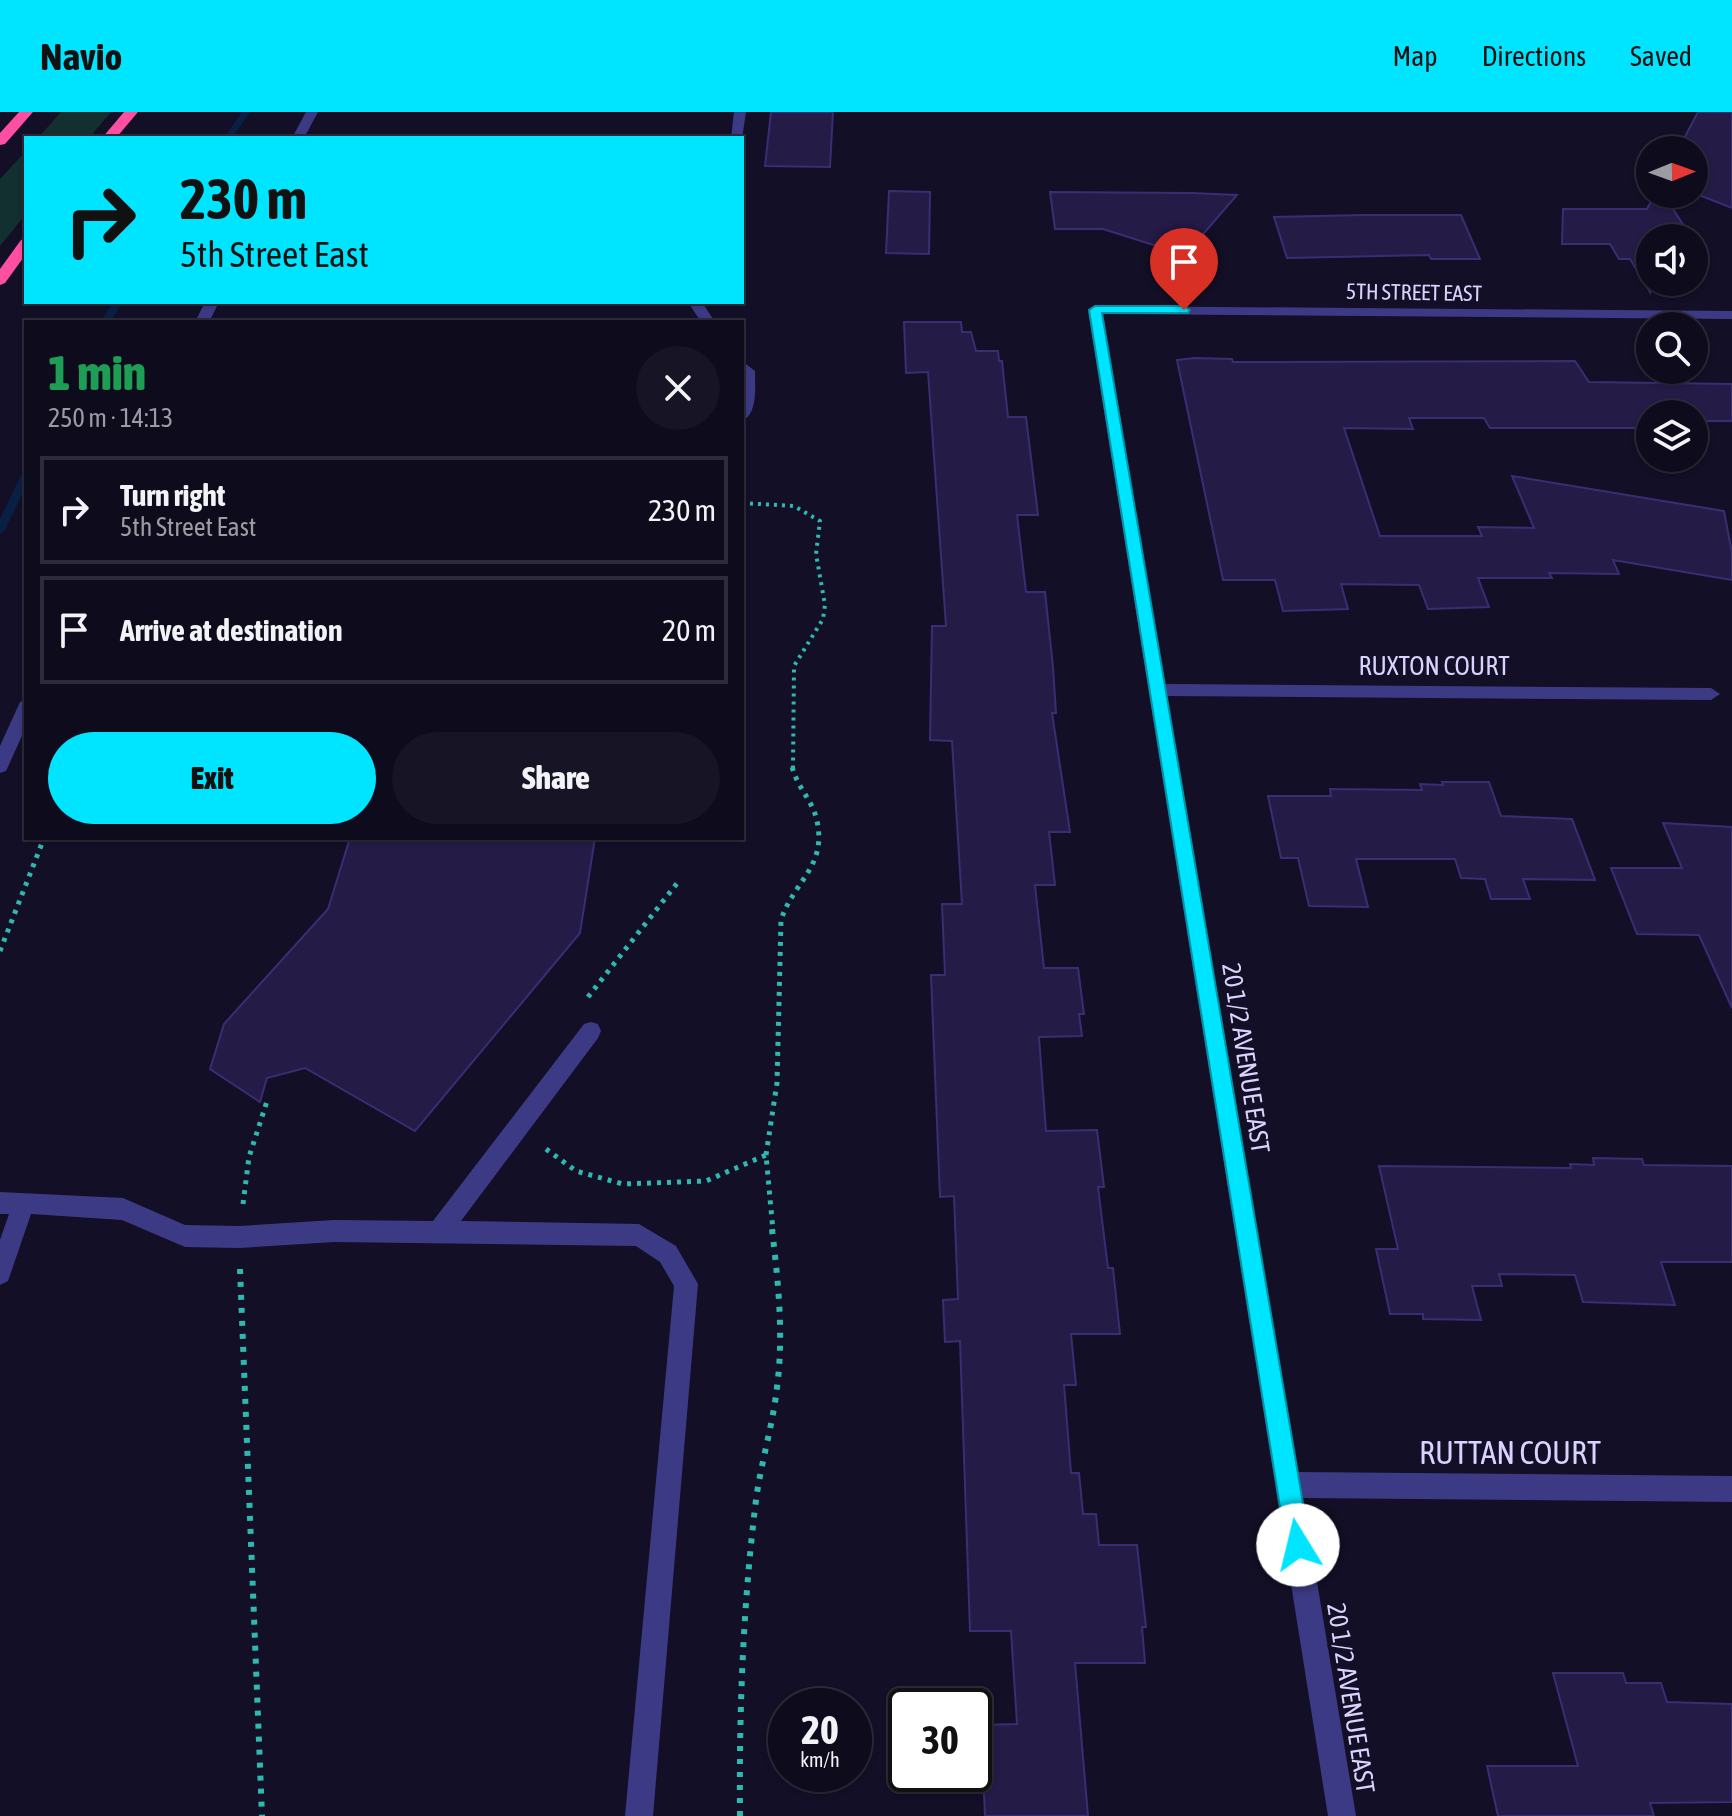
<!DOCTYPE html>
<meta charset="utf-8">
<style>
:root{--surface:#0e0b1c;--page:#171425;--text:#f1f3f6;--muted:#9b9ba3;--line:#2e2b3b;--accent:#00e5ff}
body{margin:0;font-family:"Asap Condensed",sans-serif;background:var(--page);color:var(--text);height:100vh;display:flex;flex-direction:column;font-size:30px;white-space:nowrap}
*{box-sizing:border-box;margin:0}
p{font-size:26px;color:var(--muted)}
.icon{flex:none;width:44px;height:44px;fill:none;stroke:currentColor;stroke-width:2;stroke-linecap:round;stroke-linejoin:round}
.map{position:relative;flex:1;overflow:hidden}
.panel{position:absolute;left:24px;top:208px;width:720px;height:520px;display:flex;flex-direction:column;background:var(--surface);border-radius:0px;box-shadow:0 2px 6px #0004,0 0 0 2px var(--line)}
.panel>*{flex:none}
.guide{position:absolute;left:24px;top:24px;width:720px;height:168px;border-radius:0px;box-shadow:0 2px 6px #0004,0 0 0 2px var(--line);background:#00e5ff;color:#111;overflow:hidden}
.needle{width:52px;rotate:89deg}
.fabs{position:absolute;left:1636px;top:24px;display:grid;gap:16px}
.fabs a{display:grid;place-items:center;width:72px;height:72px;border-radius:50%;background:var(--surface);box-shadow:0 2px 6px #0004,0 0 0 2px var(--line);font-size:40px}
.speed{position:absolute;left:768px;top:1576px;display:flex;gap:16px;font-size:40px;font-weight:700;text-align:center}
.speed>*{display:grid;place-content:center;width:104px;height:104px;border-radius:50%;background:var(--surface);box-shadow:0 2px 6px #0004,0 0 0 2px var(--line);line-height:1}
.speed small{font-size:20px;font-weight:400}
.speed .limit{border:4px solid #111;border-radius:12px;background:#fff;color:#111}
.pin{position:absolute;display:grid;place-items:center;width:68px;height:68px;color:#fff;margin:-82px -34px;border-radius:50% 50% 50% 0;rotate:-45deg;box-shadow:0 0 8px #0007}
.pin .icon{rotate:45deg}
.me{position:absolute;width:88px;margin:-44px;rotate:351deg;stroke-linejoin:round;filter:drop-shadow(0 0 6px #0008)}
.turn{display:flex;align-items:center;gap:28px;height:168px;padding:0 24px;font-size:36px}
.turn .icon{width:104px;height:104px;stroke-width:2.5}
.turn b{display:block;font-size:56px;line-height:68px}
.round{display:grid;place-items:center;flex:none;width:84px;height:84px;border-radius:42px;background:var(--page)}
.headline{display:flex;align-items:center;justify-content:space-between;height:136px;padding:0 24px}
h1{font-size:48px;font-weight:800;line-height:60px;color:#1e9e55}
.primary-button{display:flex;gap:16px;margin-top:auto;padding:16px 24px}
.primary-button a{flex:1;height:92px;border-radius:48px;background:var(--accent);color:#111;font-size:32px;font-weight:800;line-height:92px;text-align:center}
.primary-button a+a{background:var(--page);color:var(--text)}
ul{padding:0;list-style:none}
li{display:flex;align-items:center;gap:24px;height:108px;margin:0 16px 12px;padding:0 8px;border:4px solid var(--line);border-radius:0px}
li div{flex:1}
li b{display:block;font-size:30px}
li em{font-style:normal}
header{display:flex;align-items:center;gap:48px;box-sizing:border-box;height:112px;padding:0 40px;background:var(--accent);color:#111}
header strong{font-size:38px}
nav{display:flex;gap:44px;margin-inline-start:auto;font-size:28px}
.map>svg:first-child{display:block}
.green{fill:#12302f}
.lines{fill:none;stroke-linecap:round;stroke-linejoin:round}
.stream{fill:#0a1f44;fill-rule:evenodd}
.building{fill:#241b47;stroke:#3b2d73;stroke-width:2}
.path-far2{stroke:#2fb8b0;stroke-width:4;stroke-dasharray:3 5;stroke-linecap:butt}
.path-far1{stroke:#2fb8b0;stroke-width:5;stroke-dasharray:4 6;stroke-linecap:butt}
.path{stroke:#2fb8b0;stroke-width:6;stroke-dasharray:5 8;stroke-linecap:butt}
.service{fill:#3d3a85;fill-rule:evenodd}
.minor{fill:#3d3a85;fill-rule:evenodd}
.motorway{fill:#ff4fa3;fill-rule:evenodd}
.route{fill:#00e5ff;stroke:#0095a6;stroke-width:2}
.labels{text-anchor:middle;stroke-width:8;stroke-linejoin:round;paint-order:stroke}
.far-street-label{font-size:22px;fill:#d9d4ff;stroke:#130f26}
.street-label{font-size:26px;fill:#d9d4ff;stroke:#130f26}
.near-street-label{font-size:32px;fill:#d9d4ff;stroke:#130f26}
</style>
<header>
<strong>Navio</strong>
<nav><a>Map</a><a>Directions</a><a>Saved</a></nav>
</header>
<div class="map">
<svg width="1732" height="1704" viewBox="0 0 1732 1704">
<rect width="100%" height="100%" fill="#130f26"/>
<g class="green">
<path d="M61,0h50l-22,26h-51z"/>
<path d="M26,39v63l-26,32v-67z"/>
</g>
<g class="lines">
<g class="stream">
<path d="M242,0h8l-18,26h-8z"/>
<path d="M113,190h10l-13,20h-10z"/>
<path d="M26,360v14l-21,44 -5,4v-15l21,-44z"/>
</g>
</g>
<g class="building">
<path d="M771,0h62l-3,55 -65,-1z"/>
<path d="M1698,0h34v96l-38,-15v-43h-16z"/>
<path d="M889,79l41,1 -1,62 -43,-1z"/>
<path d="M1050,80l141,1 46,2 -52,60 -82,-26h-48z"/>
<path d="M1655,82h8l29,44h-42v54l-20,-33h-11l-9,-15h-48l1,-35h84z"/>
<path d="M1364,103h97l19,44h-49l-2,-4 -142,3 -13,-41z"/>
<path d="M904,210h57l1,10h9l5,19h22l1,10h3l6,56h18l12,98h-21l9,77h19l8,75 3,46h-4l18,119h-21l6,53h-20l9,83h34l6,46h-5l3,22 -43,1 7,94 51,-1 7,57h-6l10,81h5l7,66h-49l5,51h-12l7,88h8l4,41h13l3,31h38l9,82h-4l3,36h-70l13,153h-103l-4,-91 36,-1 -6,-93h-41l-10,-290 -15,1 -2,-42 15,-1 -4,-103 -14,1 -9,-222h14l-3,-71h20l-10,-163 -22,-1 2,-114h14l-18,-254 -22,1z"/>
<path d="M1194,246l38,1 1,3 342,-1 14,21 143,2v37h-38v-7h-44v14h-160l-6,-10h-75l4,11 -69,-1 36,108h102l-4,-9 56,1 -22,-52 212,35 8,42v27l-119,-20 6,14 -70,-1 3,5h-74l11,29 -61,2 -9,-24 -78,-1 7,25 -65,2 -8,-31h-52l-46,-220z"/>
<path d="M1442,670h47l12,34 71,3 23,61 -72,-1 7,20h-39l-6,-20 -24,-1 -6,-19h-99l12,48 -59,-1 -11,-48h-17l-13,-62h63l-1,-7 92,1 -2,-6 23,1z"/>
<path d="M1663,711l69,4v181l-33,-73 -62,-1 -26,-66h71z"/>
<path d="M350,726h245l-15,95 -165,198 -110,-63 -38,10 -7,24 -50,-33 14,-45 104,-115z"/>
<path d="M1593,1046l49,1 2,6 88,1v96h-71l14,43 -92,-3 -8,-27 -76,-1 3,12h-30l9,34 -58,-1v-5h-33l-14,-65h22l-19,-83 192,2 -1,-4 24,1z"/>
<path d="M1553,1561h70l3,10h35l6,19 65,2v98l-82,1 4,13h-156l-11,-50h91z"/>
</g>
<g class="lines">
<path class="path-far2" d="M742,391l52,3 26,15 -4,33 9,51 -2,14 -29,47 -1,102"/>
<g class="path-far1">
<path d="M0,839l44,-113"/>
<path d="M588,885l90,-115"/>
<path d="M546,1037l30,22 47,13 83,-3 60,-26 7,76"/>
<path d="M766,1043l11,-72 4,-163c13,-40 48,-54 35,-103 -5,-18 -20,-32 -24,-51"/>
<path d="M243,1092l6,-47 19,-59"/>
</g>
<g class="path">
<path d="M240,1157l22,547"/>
<path d="M740,1704c-1,-105 3,-211 16,-316 5,-38 17,-75 21,-113 7,-53 1,-106 -5,-158"/>
</g>
<g class="service">
<path d="M734,0h12l-4,27 -11,-1z"/>
<path d="M688,190h14l13,20h-14z"/>
<path d="M742,249l13,10c0,16 3,43 -13,50z"/>
<path d="M591,910l7,2 3,7 -3,7 -137,183 178,3 37,22 22,38 -45,532h-28l49,-530 -14,-24 -24,-16 -302,-4 -95,6 -54,-1 -63,-27 -91,-6 -23,67 -8,4v-45l9,-26h-9v-22l123,6 62,27 54,1 95,-6 99,1 151,-197z"/>
</g>
<g class="minor">
<path d="M306,0h12l-14,26h-12z"/>
<path d="M205,190h14l-10,20h-14z"/>
<path d="M1095,194l637,5v8l-630,-5 63,370 546,4 9,6 -9,6 -544,-4 131,776 434,4v26l-429,-4 53,318h-28l-240,-1506z"/>
<path d="M26,588v27l-20,44 -6,2v-27l20,-44z"/>
</g>
<g class="motorway">
<path d="M19,0h14l-28,32 -5,1v-12z"/>
<path d="M124,0h14l-22,26h-14z"/>
<path d="M26,126v16l-21,29 -5,2v-16l21,-29z"/>
</g>
</g>
<path class="route" d="M1184,194l6,4 -2,3h-86l208,1232 -4,9 -8,3 -9,-3 -3,-9 -197,-1235 6,-4z"/>
<g class="labels">
<g class="far-street-label">
<text transform="translate(1414 180) rotate(1)" y="8">5TH STREET EAST</text>
</g>
<g class="street-label">
<text x="1434" y="563">RUXTON COURT</text>
<text transform="translate(1246 946) rotate(81)" y="9">20 1/2 AVENUE EAST</text>
<text transform="translate(1351 1586) rotate(81)" y="9">20 1/2 AVENUE EAST</text>
</g>
<g class="near-street-label">
<text x="1510" y="1352">RUTTAN COURT</text>
</g>
</g>
</svg>
<div class="fabs">
<a><svg class="needle" viewBox="-14 -14 28 28"><path d="M0-13l5 13h-10z" fill="#e53935"/><path d="M0 13l5-13h-10z" fill="#9b9ba3"/></svg></a>
<a><svg class="icon" aria-label="sound" viewBox="0 0 24 24"><path d="M4 9h4l5-4v14l-5-4H4zM17 9q2 3 0 6"/></svg></a>
<a><svg class="icon" aria-label="search" viewBox="0 0 24 24"><circle cx="10" cy="10" r="6"/><path d="M15 15l6 6"/></svg></a>
<a><svg class="icon" aria-label="layers" viewBox="0 0 24 24"><path d="M12 4l9 5-9 5-9-5zM3 14l9 5 9-5"/></svg></a>
</div>
<div class="speed"><div>20<small>km/h</small></div><div class="limit">30</div></div>
<div class="pin" style="left:1184px;top:198px;background:#d93025"><svg class="icon" aria-label="arrive" viewBox="0 0 24 24"><path d="M6 21V4h12l-3 4 3 4H6"/></svg></div>
<svg class="me" style="left:1298px;top:1433px" viewBox="-20 -20 40 40"><circle r="19" fill="#fff"/><path d="M0-13L10 11 0 6-10 11z" fill="#00e5ff"/></svg>
<div class="guide">
<div class="turn"><svg class="icon" aria-label="right" viewBox="0 0 24 24"><path d="M7 20v-9h11M14 6l5 5-5 5"/></svg><div><b>230 m</b>5th Street East</div></div>
</div>
<section class="panel">
<div class="headline"><div><h1>1 min</h1><p>250 m · 14:13</p></div><a class="round"><svg class="icon" aria-label="close" viewBox="0 0 24 24"><path d="M6 6l12 12M18 6L6 18"/></svg></a></div>
<ul>
<li><svg class="icon" aria-label="right" viewBox="0 0 24 24"><path d="M7 20v-9h11M14 6l5 5-5 5"/></svg><div><b>Turn right</b><p>5th Street East</p></div><em>230 m</em></li>
<li><svg class="icon" aria-label="arrive" viewBox="0 0 24 24"><path d="M6 21V4h12l-3 4 3 4H6"/></svg><div><b>Arrive at destination</b></div><em>20 m</em></li>
</ul>
<div class="primary-button"><a>Exit</a><a>Share</a></div>
</section>
</div>
